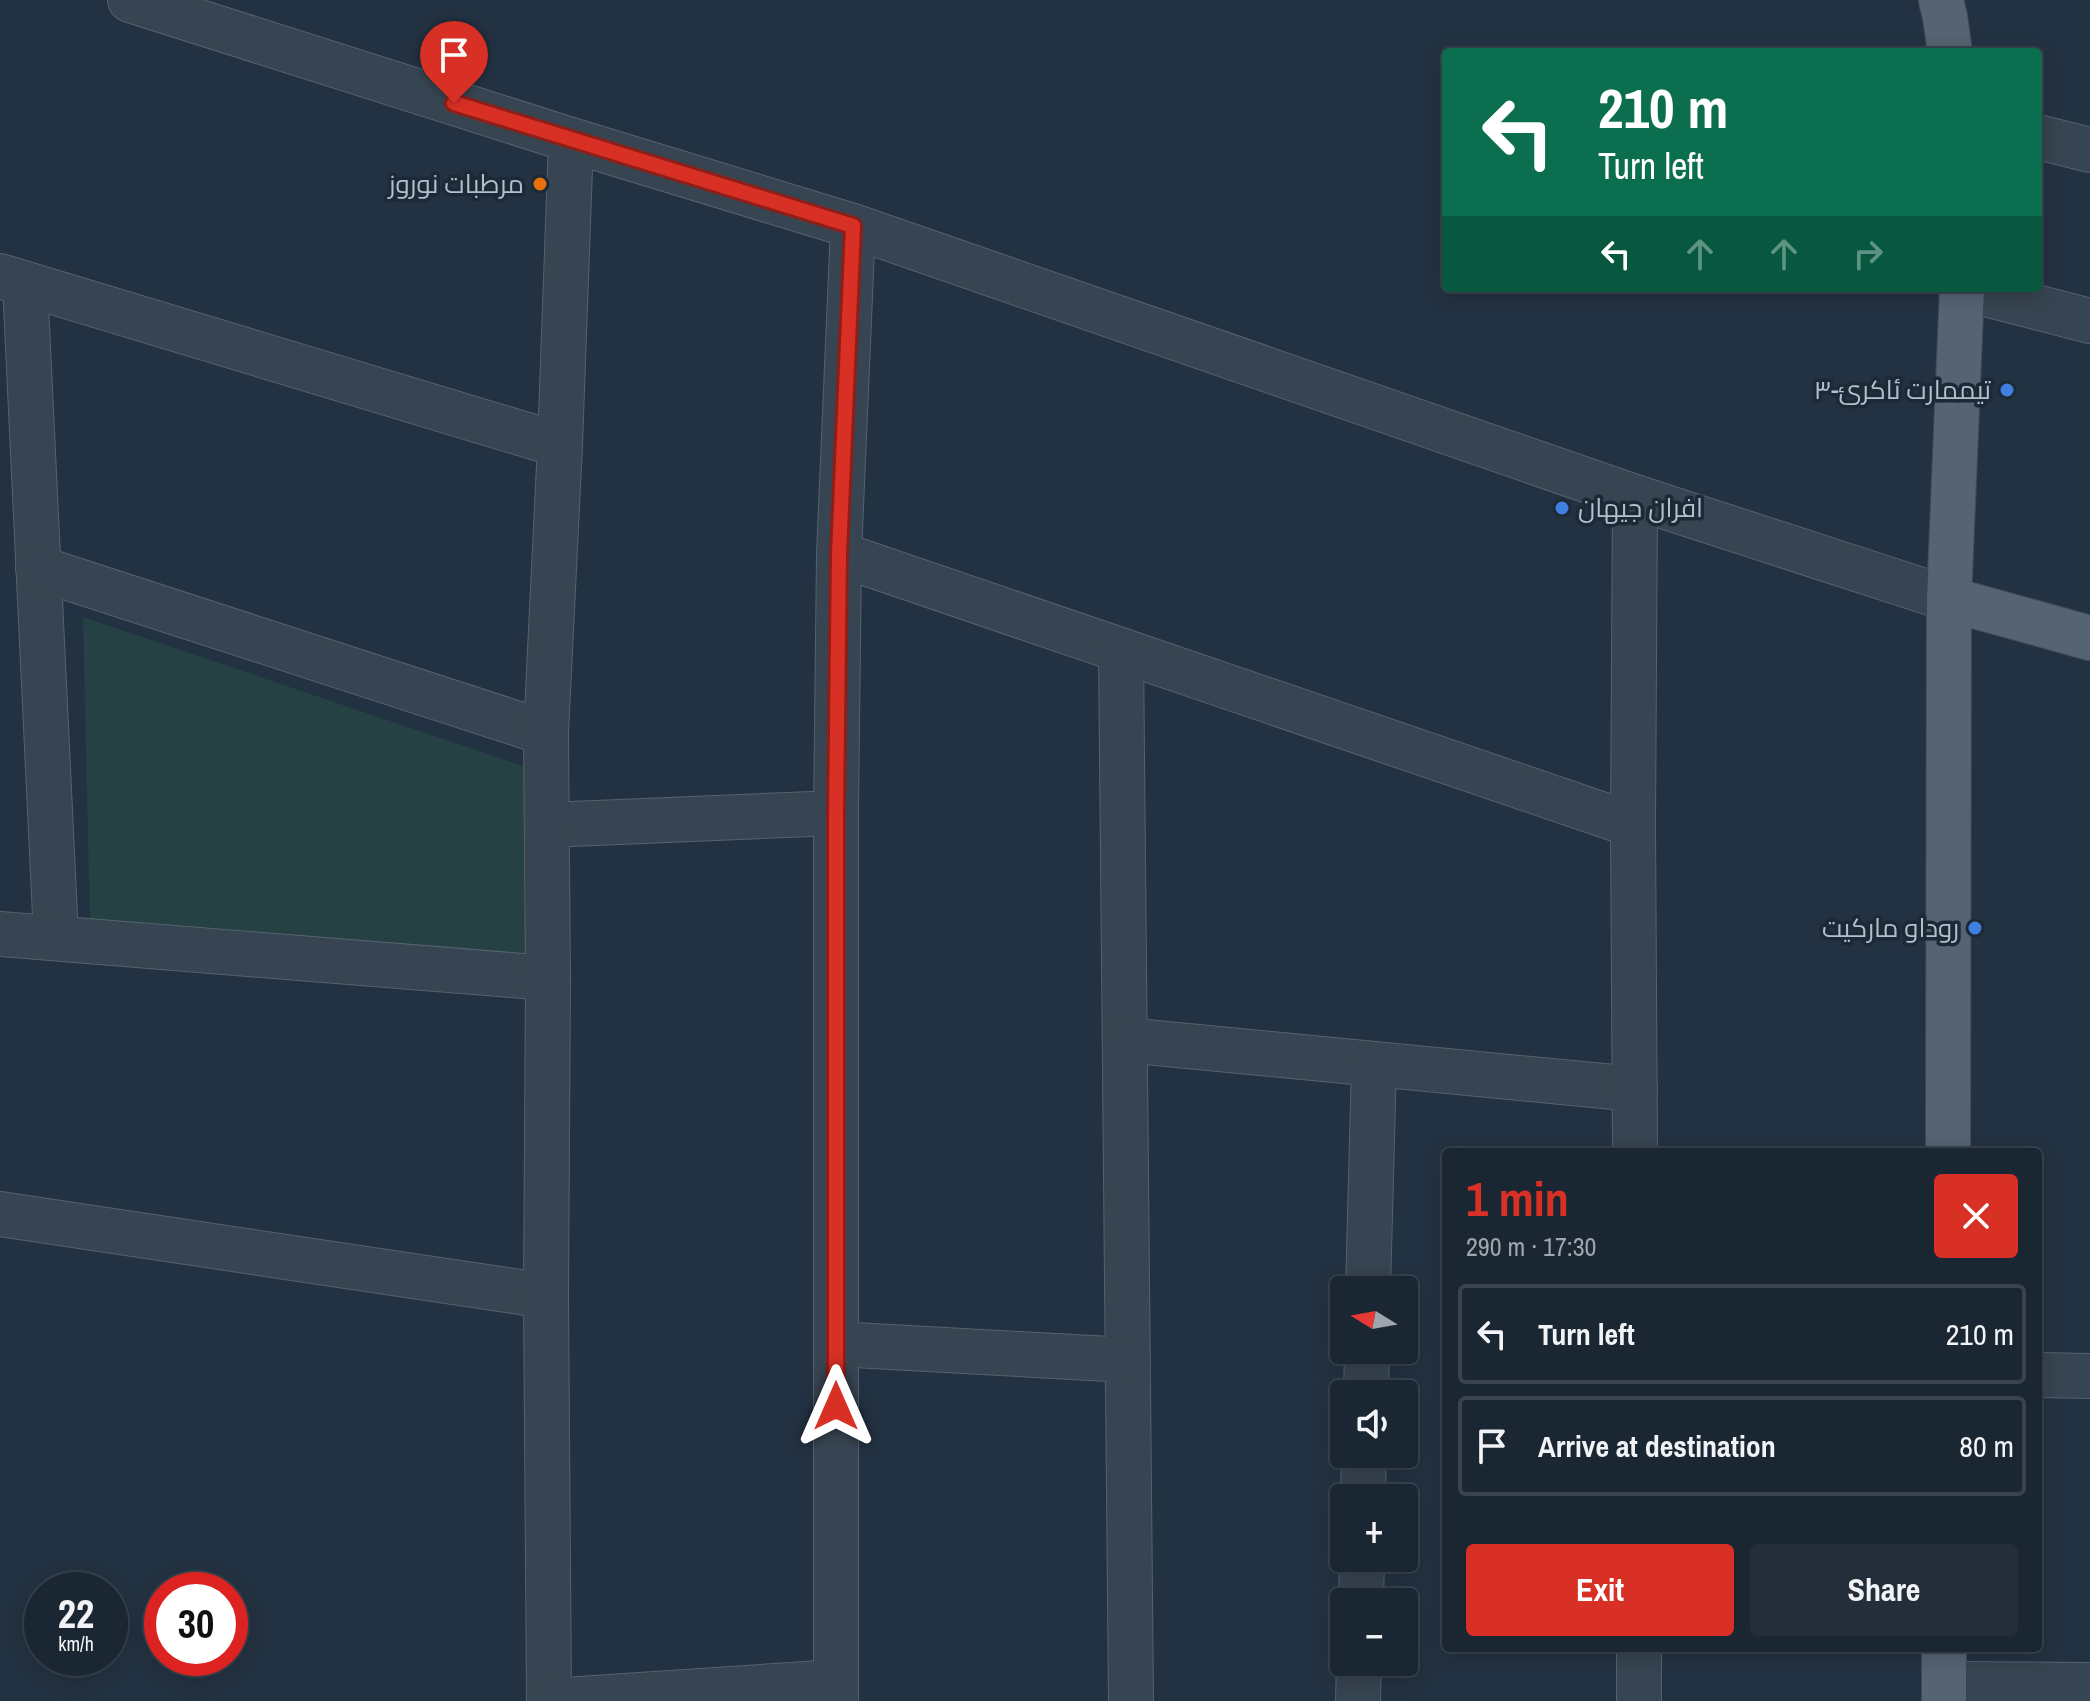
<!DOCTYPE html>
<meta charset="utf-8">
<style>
:root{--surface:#1a2632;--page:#232e3a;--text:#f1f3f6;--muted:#9fa5ac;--line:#38434d;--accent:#d93025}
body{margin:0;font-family:"Archivo Narrow",Cairo,sans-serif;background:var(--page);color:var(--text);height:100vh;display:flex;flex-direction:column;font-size:30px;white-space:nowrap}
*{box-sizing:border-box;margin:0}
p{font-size:26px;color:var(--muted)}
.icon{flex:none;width:44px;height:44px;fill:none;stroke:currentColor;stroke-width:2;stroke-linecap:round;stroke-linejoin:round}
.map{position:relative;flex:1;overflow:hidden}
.side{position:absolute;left:1442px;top:1148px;width:600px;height:504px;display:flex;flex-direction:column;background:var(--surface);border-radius:8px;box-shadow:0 4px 20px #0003,0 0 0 2px var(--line)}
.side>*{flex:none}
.guide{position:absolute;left:1442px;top:48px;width:600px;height:244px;border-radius:8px;box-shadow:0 4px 20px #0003,0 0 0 2px var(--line);background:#0b6e4f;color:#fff;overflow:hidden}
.needle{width:52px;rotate:281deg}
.buttons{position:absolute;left:1330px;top:1276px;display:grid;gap:16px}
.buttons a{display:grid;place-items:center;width:88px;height:88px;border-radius:8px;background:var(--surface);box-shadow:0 4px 20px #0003,0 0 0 2px var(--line);font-size:40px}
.speed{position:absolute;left:24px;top:1572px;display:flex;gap:16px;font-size:40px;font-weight:700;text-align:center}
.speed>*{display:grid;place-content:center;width:104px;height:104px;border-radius:50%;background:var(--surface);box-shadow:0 4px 20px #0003,0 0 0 2px var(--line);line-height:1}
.speed small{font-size:20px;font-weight:400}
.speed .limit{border:12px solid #d22;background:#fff;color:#111}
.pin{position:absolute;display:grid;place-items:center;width:68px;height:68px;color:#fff;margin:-82px -34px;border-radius:50% 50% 50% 0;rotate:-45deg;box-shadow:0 0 8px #0007}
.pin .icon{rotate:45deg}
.me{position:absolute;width:88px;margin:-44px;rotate:0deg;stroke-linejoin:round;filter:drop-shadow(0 0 6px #0008)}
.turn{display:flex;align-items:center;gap:28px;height:168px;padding:0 24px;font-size:36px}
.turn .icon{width:104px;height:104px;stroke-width:2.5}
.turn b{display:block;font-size:56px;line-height:68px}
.lanes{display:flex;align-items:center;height:76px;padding:0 24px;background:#0003;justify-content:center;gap:40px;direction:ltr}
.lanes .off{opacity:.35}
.round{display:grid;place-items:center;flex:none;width:84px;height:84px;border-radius:8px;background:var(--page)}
.headline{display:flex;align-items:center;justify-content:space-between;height:136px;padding:0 24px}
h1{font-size:48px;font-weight:700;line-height:60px;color:var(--accent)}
.primary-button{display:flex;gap:16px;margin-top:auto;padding:16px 24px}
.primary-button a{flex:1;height:92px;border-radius:8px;background:var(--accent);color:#fff;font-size:32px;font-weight:700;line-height:92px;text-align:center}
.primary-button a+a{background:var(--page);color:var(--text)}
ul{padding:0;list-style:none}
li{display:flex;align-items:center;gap:24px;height:100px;margin:0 16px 12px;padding:0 8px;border:4px solid var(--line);border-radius:8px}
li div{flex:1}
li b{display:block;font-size:30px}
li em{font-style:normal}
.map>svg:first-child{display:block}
.green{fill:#254143}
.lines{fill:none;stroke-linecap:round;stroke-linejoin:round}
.minor-casing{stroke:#55626f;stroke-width:46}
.major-casing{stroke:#414d5b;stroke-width:46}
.minor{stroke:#374451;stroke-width:44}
.major{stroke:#556372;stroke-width:44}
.route-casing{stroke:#8d1f18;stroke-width:20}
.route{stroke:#d93025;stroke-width:14}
.food-dot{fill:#e8710a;stroke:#1c2937;stroke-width:3}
.shop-dot{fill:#3f7fe0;stroke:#1c2937;stroke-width:3}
.labels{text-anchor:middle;stroke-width:7;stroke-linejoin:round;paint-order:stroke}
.poi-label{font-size:26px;fill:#b4bfcc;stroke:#1c2937;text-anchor:end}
</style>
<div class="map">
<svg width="2090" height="1701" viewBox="0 0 2090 1701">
<rect width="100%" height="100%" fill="#233242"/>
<path class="green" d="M83,617l446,151 -4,187 -435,-31z"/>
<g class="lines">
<defs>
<g id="minor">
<path d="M130,0l441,140 282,86 782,271 314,102"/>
<path d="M2038,137l52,13"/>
<path d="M0,276l560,169"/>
<path d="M25,284l31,653"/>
<path d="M1962,288l128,33"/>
<path d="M839,554l794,271"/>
<path d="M38,568l508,165"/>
<path d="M1121,650l10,1051"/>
<path d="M547,825l289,-12"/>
<path d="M0,934l548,44"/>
<path d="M1125,1040l510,49"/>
<path d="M1635,1152l-2,-327 2,-328"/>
<path d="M0,1214l546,82"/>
<path d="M1368,1290l6,-226"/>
<path d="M836,1344l292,16"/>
<path d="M2038,1375l52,1"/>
<path d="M1366,1394l1,-44"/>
<path d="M1363,1498l1,-44"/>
<path d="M1361,1602l1,-44"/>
<path d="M1639,1648v53"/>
<path d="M1944,1684l146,1"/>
<path d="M549,1701l-3,-405 2,-318 -2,-245 14,-288 11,-305"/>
<path d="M549,1701l287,-19"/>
<path d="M836,1701v-888l3,-259 14,-328"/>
<path d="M1358,1701l1,-39"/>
</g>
<g id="major">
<path d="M1941,0l4,17 5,35"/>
<path d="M1962,288l-13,311 141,39"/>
<path d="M1948,1152l1,-553"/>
<path d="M1944,1701v-53"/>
</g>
</defs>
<use href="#minor" class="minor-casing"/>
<use href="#major" class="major-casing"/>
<use href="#minor" class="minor"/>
<use href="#major" class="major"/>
</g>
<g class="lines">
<defs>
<path id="route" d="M454,103l399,123 -14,328 -3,259v593"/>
</defs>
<use href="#route" class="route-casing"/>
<use href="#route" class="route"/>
</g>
<circle class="food-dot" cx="540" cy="184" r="8"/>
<g class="shop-dot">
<circle cx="2007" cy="390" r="8"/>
<circle cx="1562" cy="508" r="8"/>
<circle cx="1975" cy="928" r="8"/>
</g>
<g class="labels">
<g class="poi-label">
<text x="524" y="193">مرطبات نوروز</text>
<text x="1991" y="399">تيممارت ئاكرئ-٣</text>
<text x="1578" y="517" text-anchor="start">افران جيهان</text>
<text x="1959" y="937">روداو ماركيت</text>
</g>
</g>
</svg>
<div class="buttons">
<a><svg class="needle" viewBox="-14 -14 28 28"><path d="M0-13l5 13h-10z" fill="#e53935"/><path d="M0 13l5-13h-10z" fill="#9fa5ac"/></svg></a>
<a><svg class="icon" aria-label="sound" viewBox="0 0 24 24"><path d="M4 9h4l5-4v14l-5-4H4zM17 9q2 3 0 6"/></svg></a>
<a>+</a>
<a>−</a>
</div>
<div class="speed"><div>22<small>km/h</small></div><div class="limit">30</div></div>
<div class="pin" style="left:454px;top:103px;background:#d93025"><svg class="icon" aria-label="arrive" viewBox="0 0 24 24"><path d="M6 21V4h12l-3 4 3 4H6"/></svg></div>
<svg class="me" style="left:836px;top:1406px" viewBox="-20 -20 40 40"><path d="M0-17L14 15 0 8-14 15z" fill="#d93025" stroke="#fff" stroke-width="4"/></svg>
<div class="guide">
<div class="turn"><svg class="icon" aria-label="left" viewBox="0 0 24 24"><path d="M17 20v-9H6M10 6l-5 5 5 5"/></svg><div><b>210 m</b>Turn left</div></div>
<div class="lanes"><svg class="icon" aria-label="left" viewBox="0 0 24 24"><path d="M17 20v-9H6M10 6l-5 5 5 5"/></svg><svg class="icon off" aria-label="ahead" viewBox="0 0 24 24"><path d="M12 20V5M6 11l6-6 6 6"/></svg><svg class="icon off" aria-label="ahead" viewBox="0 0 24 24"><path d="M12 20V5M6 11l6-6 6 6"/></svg><svg class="icon off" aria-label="right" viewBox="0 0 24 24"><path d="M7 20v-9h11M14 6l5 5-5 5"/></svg></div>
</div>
<section class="side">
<div class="headline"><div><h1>1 min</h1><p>290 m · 17:30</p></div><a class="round" style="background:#d93025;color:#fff"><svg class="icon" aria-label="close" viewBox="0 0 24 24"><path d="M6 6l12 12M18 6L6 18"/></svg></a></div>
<ul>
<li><svg class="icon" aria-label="left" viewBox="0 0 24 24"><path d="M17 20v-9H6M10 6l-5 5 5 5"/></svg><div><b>Turn left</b></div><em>210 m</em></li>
<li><svg class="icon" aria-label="arrive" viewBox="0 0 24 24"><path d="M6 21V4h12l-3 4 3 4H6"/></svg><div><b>Arrive at destination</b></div><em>80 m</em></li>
</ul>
<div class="primary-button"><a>Exit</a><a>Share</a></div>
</section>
</div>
